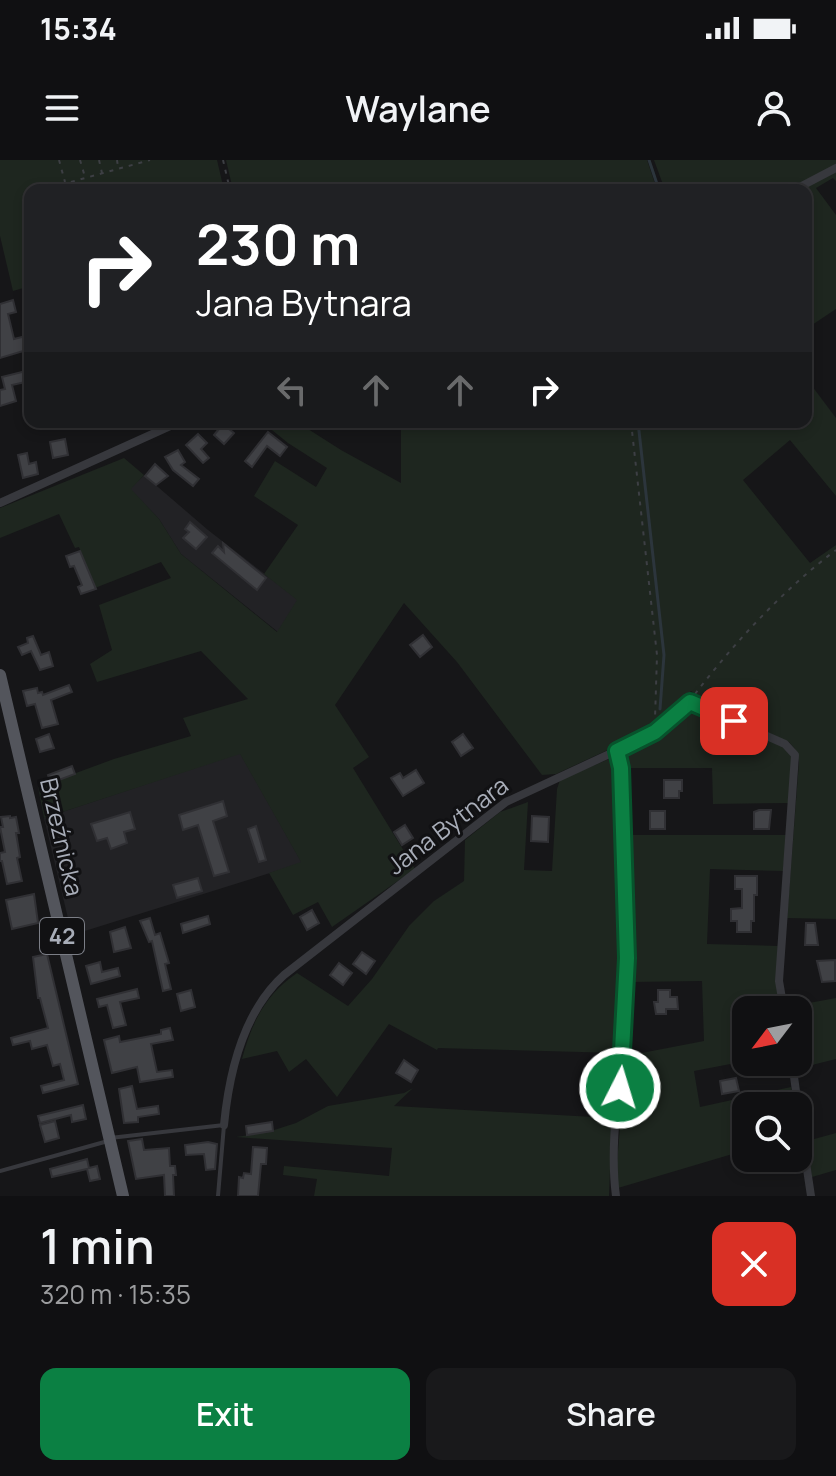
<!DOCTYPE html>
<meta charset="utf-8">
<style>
:root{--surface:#101012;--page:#19191b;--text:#f1f3f6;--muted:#9c9d9f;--line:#303032;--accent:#0b8043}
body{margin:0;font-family:Manrope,sans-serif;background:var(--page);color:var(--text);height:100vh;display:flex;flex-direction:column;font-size:30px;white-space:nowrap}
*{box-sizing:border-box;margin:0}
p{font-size:26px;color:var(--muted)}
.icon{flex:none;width:44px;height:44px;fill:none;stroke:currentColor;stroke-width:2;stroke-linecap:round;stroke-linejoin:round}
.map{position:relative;height:1036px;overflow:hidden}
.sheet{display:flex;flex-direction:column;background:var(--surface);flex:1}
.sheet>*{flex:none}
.banner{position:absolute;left:24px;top:24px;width:788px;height:244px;border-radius:16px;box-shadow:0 4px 12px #0003,0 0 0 2px var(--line);background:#202124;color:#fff;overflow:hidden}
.needle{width:52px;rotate:238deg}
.tools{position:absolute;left:732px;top:836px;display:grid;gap:16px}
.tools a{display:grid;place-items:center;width:80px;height:80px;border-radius:16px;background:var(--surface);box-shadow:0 4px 12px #0003,0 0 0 2px var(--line);font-size:40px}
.pin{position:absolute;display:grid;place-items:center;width:68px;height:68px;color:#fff;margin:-34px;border-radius:16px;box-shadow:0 4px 12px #0006}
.me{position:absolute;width:88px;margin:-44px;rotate:5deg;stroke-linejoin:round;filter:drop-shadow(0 0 6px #0008)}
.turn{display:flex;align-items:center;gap:28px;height:168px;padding:0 40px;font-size:36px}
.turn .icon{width:104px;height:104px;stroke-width:2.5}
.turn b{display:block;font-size:56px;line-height:68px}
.lanes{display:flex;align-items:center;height:76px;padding:0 40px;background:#0003;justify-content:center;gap:40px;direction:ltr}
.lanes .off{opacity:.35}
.round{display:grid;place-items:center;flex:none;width:84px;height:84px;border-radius:16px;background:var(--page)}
.summary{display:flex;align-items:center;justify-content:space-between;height:136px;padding:0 40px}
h1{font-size:48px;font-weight:600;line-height:60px}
.action{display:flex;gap:16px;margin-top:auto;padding:16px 40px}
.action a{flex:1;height:92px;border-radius:16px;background:var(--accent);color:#fff;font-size:32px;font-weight:600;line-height:92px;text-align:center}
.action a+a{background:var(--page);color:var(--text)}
.status{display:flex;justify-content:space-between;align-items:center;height:56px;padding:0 40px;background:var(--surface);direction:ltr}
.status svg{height:22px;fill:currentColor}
header{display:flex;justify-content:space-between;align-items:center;height:104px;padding:0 40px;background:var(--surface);font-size:36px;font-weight:600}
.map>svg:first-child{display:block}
.built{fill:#222225}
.green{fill:#1e261f}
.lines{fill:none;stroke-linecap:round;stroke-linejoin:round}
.stream{stroke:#2c353c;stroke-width:3}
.building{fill:#404145;stroke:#303034;stroke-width:2}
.path{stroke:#3d3f44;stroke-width:2;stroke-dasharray:4 6;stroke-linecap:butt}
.service{stroke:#37383d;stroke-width:4}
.minor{stroke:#37383d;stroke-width:8}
.primary{stroke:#53555c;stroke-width:12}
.route-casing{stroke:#07532c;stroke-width:20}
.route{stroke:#0b8043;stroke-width:14}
.labels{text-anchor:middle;stroke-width:6;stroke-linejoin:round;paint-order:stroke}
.shield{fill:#111113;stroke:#7b7e86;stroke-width:2}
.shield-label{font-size:22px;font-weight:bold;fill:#a8adb8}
.street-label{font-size:24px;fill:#a8adb8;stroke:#111113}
</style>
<div class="status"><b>15:34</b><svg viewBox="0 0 49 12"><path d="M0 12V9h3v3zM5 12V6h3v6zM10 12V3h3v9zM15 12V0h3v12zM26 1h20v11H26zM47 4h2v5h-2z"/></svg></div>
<header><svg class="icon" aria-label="menu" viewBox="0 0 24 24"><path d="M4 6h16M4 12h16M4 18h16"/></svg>Waylane<svg class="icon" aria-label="person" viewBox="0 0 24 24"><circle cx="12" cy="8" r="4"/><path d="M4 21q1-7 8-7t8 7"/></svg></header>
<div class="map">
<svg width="836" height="1036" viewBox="0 0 836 1036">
<rect width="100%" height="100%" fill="#161618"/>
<g class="built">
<path d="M144,315l64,55 90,70 -20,32 -97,-78 -22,-35 -29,-30z"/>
<path d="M240,593l62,110 -230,72 -28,-117z"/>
</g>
<g class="green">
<path d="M0,0h217l7,30h-194v96l-17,5 -13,-55z"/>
<path d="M226,0h421l10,30h-424z"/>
<path d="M654,0h182v21l-3,-3 -17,10 20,27v94l-30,20v-139h-141z"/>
<path d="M806,218l30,40v78l-46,-56 -47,40 67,83 26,-18v374l-49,-1 12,-156 -4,-13 -6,-7 -77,-33c-9,-6 -13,-13 -21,-18l-36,37 -99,46 -14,1 -85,-113 -53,-59 -69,102 34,52 -16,11 62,101 -83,58 -14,-25 -25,13 -24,-42 32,-11 -61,-108 -196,64 -6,-31 76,-28 77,-23 -8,-18 65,-19 -47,-48 -104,31 -7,-18 22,-14 -13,-45 72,-27 -10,-16 -66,26 -16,-41 -4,1 -16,-34 -59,24v-30l124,-50 20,17 -13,14 28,30 22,35 96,78 20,-32 -33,-26 34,-49 -44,-29 21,-35 41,26 11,-19 -39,-25 -26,-21h35l44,28 60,33v-61h405z"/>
<path d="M693,547l92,40 8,12 -3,44 -77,1 -1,-36h-88v-15l41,-24 21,-19z"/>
<path d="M609,599l6,4 3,5 6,200 -7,85 -179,-5 -1,2 -48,-26 -52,73 -31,-38 -17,13 -12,-21 -35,8c10,-37 23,-64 55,-86l51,33 24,-27 37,-53 25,-25 30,-20 1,-41 35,-28 28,-10 -4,68 28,1 5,-82 3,-9z"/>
<path d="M627,675h160l-4,36 -73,-2 -3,75 71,2 -2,36 4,28h-34v51l-52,10 6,36 91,-20 2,19h-47v44l-128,38 -2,-13 10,-119 78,-15 -2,-60 -72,1z"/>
<path d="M836,838v61l-40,10 2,-59h-11v-3z"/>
<path d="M413,928l-19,18 218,12 -3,78h-295l3,-17 -34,-4 1,-9 105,10 3,-28 -156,-11 32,-5 28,-9 32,-17 76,-13z"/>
<path d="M836,973v37l-24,7 -5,-36z"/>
</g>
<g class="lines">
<g class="stream">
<path d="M649,0l10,30"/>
<path d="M638,262l26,233 -4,54"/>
</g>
</g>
<g class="building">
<path d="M13,140l3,12 -8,2 6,25 16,-4v14l-30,9v-54z"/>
<path d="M30,210v11l-18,4 4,16 -16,5v-16l5,-1 -3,-12z"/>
<path d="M223,264l11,9 -10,11 -10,-9z"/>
<path d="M268,272l19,15 -7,9 -13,-10 -15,21 -7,-6z"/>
<path d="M198,274l9,9 -6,6 8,9 -6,5 -17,-18z"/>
<path d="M65,279l3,16 -15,3 -3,-16z"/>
<path d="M178,290l7,12 -4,3 18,14 -6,7 -20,-16 -8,-13z"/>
<path d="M27,293l2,11 7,-2 2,12 -15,4 -5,-23z"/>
<path d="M155,304l13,12 -12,9 -11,-9z"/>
<path d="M190,362l17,15 -11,12 -13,-11 6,-6 -4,-3z"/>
<path d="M223,383l43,35 -9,12 -45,-37 6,-7 6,6z"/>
<path d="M80,391l16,38 -15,5 -3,-7 4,-2 -8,-19 -4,1 -4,-11z"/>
<path d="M423,475l9,12 -12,10 -10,-12z"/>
<path d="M33,476l8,19 8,-3 4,14 -13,4 -9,-19 -9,4 -4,-8 10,-4 -1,-5z"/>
<path d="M69,525l3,7 -21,8 7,24 -16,4 -7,-24 -8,2 -4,-15 14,-3 1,5 4,-1 1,3z"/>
<path d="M49,574l5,14 -14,4 -4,-13z"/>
<path d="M463,574l10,14 -12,8 -9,-14z"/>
<path d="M72,606l3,8 -24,9 -3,-8z"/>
<path d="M416,610l8,13 -21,13 -12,-18 9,-5 3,5z"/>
<path d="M664,620h18v11h-3v7h-15z"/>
<path d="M223,641l4,15 -14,5 16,51 -15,4 -16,-51 -15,5 -4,-15z"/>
<path d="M759,650h12l-2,19h-15v-17z"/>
<rect x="650" y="651" width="15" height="18"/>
<path d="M130,652l5,17 -11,3 3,11 -16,6 -4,-11 -10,3 -6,-17z"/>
<path d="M10,656v2l6,-1 3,16h-3l4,24 -3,1 5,23 -15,3 -5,-23h-2v-8l5,-1 -5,-25h3l-2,-10z"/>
<path d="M532,656l17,1 -1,25 -17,-1z"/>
<path d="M405,665l8,13 -11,7 -8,-13z"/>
<path d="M256,666l10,34 -7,2 -11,-33z"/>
<path d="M735,716h22v19h-3v26h-3v11h-14v-11h-6v-12l11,-1v-19h-7z"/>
<path d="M198,718l4,13 -25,7 -4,-13z"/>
<path d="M34,734l4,29 -26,6 -6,-29z"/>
<path d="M312,750l7,13 -12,7 -7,-13z"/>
<path d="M208,756l2,8 -27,9 -2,-9z"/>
<path d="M150,758l5,17 5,-2 9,30 -4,1 6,25 -8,2 -11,-50 -3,1 -9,-21z"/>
<path d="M806,763h9l3,22h-13z"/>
<path d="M125,767l6,21 -17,4 -4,-20z"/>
<path d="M362,792l13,9 -9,13 -13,-10z"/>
<path d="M47,794l31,130 -35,9 -2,-7 23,-6 -4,-16 -7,2 -6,-21 -15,4 -2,-8 -17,4 -2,-7 37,-10 -8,-30h-2l-5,-41z"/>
<path d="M835,800v21l-13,1 -5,-21z"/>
<path d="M100,802l2,10 16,-4 2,8 -29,8 -5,-18z"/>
<path d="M339,803l13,10 -9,12 -13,-10z"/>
<path d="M137,829l2,9 -19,4 6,23 -13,3 -6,-23 -8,2 -2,-8z"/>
<path d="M191,830l4,17 -14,4 -4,-17z"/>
<path d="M658,830h12v7h7l1,12h-12v5h-10l-2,-12h4z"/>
<path d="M170,868l3,12 -22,4 6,28 15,-2 1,7 -33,5 -3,-15 -25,6 -8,-33 15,-4 1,6 41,-8v-4z"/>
<path d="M404,900l14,10 -7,12 -15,-9z"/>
<path d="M736,918l3,13 -17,3 -2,-13z"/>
<path d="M132,926l5,23 21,-3 1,8 -21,3v5l-14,1 -5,-34z"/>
<path d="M83,945l3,14 -14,3 -1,-7 -31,8 -2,-7z"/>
<path d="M55,961l4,17 -14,4 -5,-17z"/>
<path d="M272,962l1,9 -26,4 -1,-9z"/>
<path d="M142,979l2,11 25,-2 1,18h5l1,9h-3l1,21h-9l-1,-21 -28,4 -8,-38z"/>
<path d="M208,982l9,2 -2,25 -9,1 -2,-16 -18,1 -1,-10z"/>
<path d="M253,987l14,1 -1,16h-5l-3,32h-20l1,-19 4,1 1,-5 7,1z"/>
<path d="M87,999l2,9 8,-2 3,13 -10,2 -3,-12 -35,8 -2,-8z"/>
</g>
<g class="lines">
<g class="path">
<path d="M59,0l6,22"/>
<path d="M80,0l5,17"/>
<path d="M99,0l3,13"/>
<path d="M117,0l1,7"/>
<path d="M223,0l7,30"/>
<path d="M42,30l108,-30"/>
<path d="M631,262l26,233 -2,64"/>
<path d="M695,534c40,-52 88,-104 141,-144"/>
</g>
<g class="service">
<path d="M110,978l114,-13 -6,71"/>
<path d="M0,1011l108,-30"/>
</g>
<g class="minor">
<path d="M794,30l42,-22"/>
<path d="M0,343l179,-81"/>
<path d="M792,902l6,44"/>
<path d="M798,949l13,87"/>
<path d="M224,965c5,-52 20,-114 60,-150l222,-173 140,-65 18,-12 26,-23 95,42 10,11 -16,226 5,29"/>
<path d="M616,1036c-8,-60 7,-123 10,-183 3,-82 -3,-163 -5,-245l-4,-17"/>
</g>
<path class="primary" d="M0,515l123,521"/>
</g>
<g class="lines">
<defs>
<path id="route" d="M620,928l7,-130 -6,-190 -4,-17 38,-19 35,-30 44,19"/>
</defs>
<use href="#route" class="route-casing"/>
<use href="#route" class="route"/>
</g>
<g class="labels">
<rect class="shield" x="40" y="758" width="44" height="36" rx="6"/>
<g class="shield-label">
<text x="62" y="784">42</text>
</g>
<g class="street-label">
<text transform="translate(448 666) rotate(-37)" y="8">Jana Bytnara</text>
<text transform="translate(61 677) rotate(77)" y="8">Brzeźnicka</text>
</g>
</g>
</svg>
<div class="tools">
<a><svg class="needle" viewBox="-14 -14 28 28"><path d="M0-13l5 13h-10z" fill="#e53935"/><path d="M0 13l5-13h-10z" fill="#9c9d9f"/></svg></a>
<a><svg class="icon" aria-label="search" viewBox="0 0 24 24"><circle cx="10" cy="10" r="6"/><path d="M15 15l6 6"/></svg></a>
</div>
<div class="pin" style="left:734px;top:561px;background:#d93025"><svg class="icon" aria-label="arrive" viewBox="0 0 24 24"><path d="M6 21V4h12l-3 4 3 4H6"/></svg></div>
<svg class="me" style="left:620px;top:928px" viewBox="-20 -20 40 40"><circle r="17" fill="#0b8043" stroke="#fff" stroke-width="3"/><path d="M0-11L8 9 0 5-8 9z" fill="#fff"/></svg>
<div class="banner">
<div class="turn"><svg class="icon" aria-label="right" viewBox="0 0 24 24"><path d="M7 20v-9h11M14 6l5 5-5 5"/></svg><div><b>230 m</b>Jana Bytnara</div></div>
<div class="lanes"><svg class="icon off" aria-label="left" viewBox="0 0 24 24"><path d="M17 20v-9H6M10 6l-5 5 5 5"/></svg><svg class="icon off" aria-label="ahead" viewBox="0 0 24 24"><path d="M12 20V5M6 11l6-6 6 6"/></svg><svg class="icon off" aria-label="ahead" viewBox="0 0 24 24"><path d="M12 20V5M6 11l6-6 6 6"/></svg><svg class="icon" aria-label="right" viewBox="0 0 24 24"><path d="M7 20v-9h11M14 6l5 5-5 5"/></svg></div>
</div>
</div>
<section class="sheet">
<div class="summary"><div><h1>1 min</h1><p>320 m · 15:35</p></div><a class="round" style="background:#d93025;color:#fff"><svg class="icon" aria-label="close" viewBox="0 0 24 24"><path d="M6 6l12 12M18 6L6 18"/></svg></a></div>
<div class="action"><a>Exit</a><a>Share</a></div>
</section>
